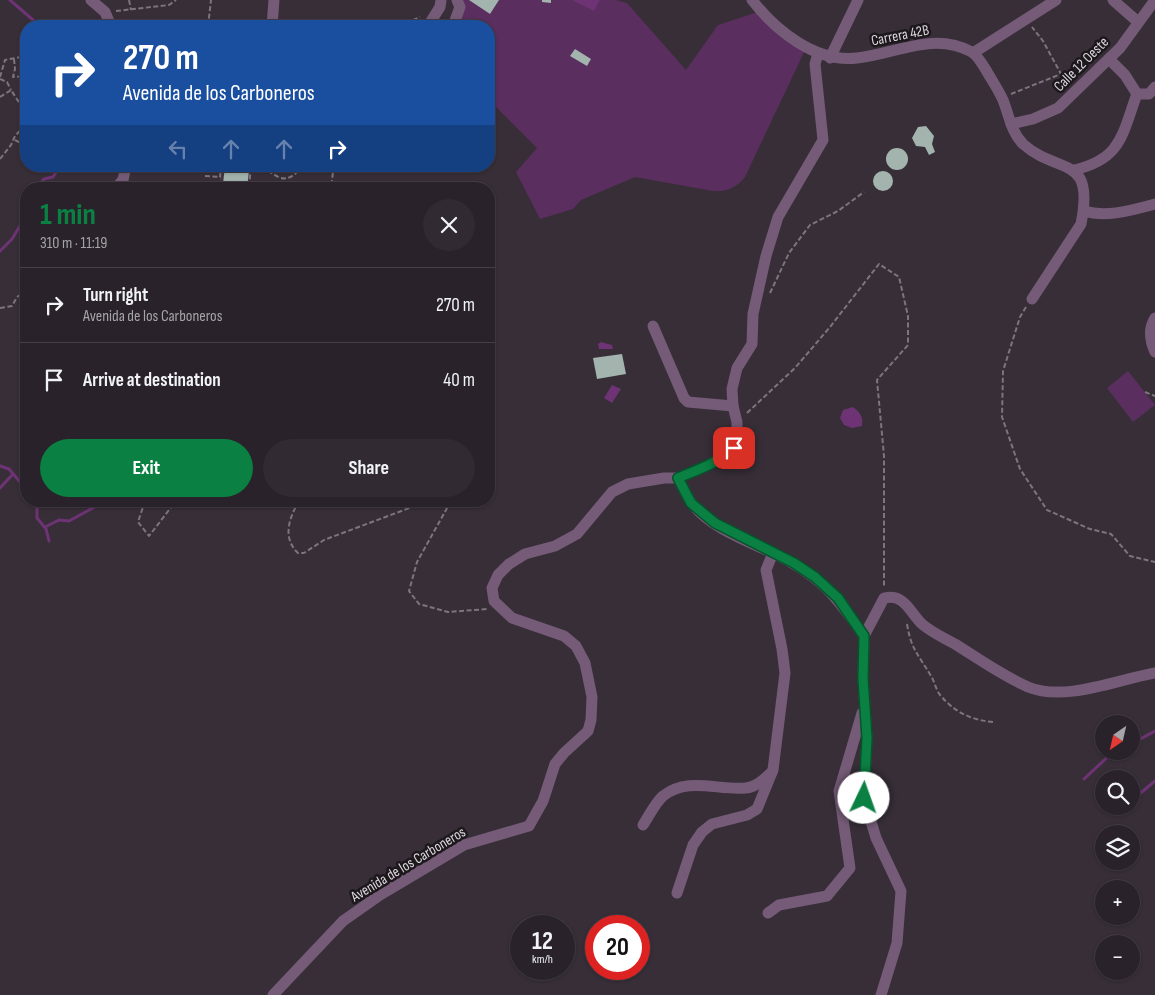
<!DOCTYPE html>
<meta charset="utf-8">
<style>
:root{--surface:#29222a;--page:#312a32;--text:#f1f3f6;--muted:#a5a4a8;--line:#453f47;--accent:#0b8043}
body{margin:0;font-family:"Sofia Sans Condensed",sans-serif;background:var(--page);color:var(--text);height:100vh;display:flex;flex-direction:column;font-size:19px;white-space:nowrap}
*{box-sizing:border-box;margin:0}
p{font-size:16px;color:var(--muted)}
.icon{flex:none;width:28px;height:28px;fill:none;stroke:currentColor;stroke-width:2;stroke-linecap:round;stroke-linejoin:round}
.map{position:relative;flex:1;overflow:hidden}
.drawer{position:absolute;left:20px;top:182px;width:475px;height:325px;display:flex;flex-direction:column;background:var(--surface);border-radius:20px;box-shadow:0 1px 4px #0004,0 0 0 1px var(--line)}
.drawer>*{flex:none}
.top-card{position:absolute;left:20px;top:20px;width:475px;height:152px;border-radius:20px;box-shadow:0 1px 4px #0004,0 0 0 1px var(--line);background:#1a4fa0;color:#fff;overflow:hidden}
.needle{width:32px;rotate:214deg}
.tools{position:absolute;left:1095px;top:715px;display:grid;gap:10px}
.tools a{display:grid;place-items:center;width:45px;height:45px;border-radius:50%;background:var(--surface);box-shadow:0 1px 4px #0004,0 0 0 1px var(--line);font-size:25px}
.speed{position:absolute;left:510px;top:915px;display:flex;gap:10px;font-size:25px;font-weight:700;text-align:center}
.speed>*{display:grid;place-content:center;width:65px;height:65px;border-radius:50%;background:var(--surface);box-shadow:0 1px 4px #0004,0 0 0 1px var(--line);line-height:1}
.speed small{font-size:12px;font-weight:400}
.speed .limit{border:8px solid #d22;background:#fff;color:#111}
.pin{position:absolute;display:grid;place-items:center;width:42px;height:42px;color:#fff;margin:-21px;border-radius:10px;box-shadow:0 2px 8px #0006}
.me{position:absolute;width:55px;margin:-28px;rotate:3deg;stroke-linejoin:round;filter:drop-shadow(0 0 4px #0008)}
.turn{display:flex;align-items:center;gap:18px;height:105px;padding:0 20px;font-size:22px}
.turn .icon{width:65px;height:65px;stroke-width:2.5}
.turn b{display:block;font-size:35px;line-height:42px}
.lanes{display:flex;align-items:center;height:48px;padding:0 20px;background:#0003;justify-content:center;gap:25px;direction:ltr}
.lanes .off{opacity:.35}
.round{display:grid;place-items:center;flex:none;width:52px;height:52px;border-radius:26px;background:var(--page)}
.summary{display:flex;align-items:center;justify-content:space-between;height:85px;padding:0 20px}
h1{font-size:30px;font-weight:700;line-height:38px;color:var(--accent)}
.action{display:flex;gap:10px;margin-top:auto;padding:10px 20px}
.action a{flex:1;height:58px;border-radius:30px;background:var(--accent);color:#fff;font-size:20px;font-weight:700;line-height:58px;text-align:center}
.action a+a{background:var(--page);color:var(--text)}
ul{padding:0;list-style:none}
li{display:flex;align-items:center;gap:15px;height:75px;padding:0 20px;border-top:1px solid var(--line)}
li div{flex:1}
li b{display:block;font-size:19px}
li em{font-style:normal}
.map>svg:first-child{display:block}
.built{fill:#433544}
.green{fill:#5a2e5e}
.water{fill:#6e3374}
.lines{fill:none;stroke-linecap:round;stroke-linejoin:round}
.stream{stroke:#6e3374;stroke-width:3}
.building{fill:#a2b4ad}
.path{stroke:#7c757d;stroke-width:2;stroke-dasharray:5 2.5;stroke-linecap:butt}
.minor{stroke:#755b77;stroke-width:11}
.route-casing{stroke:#07532c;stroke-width:12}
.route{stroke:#0b8043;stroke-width:9}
.labels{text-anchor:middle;stroke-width:5;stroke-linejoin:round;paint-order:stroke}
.street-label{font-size:15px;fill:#dcd6dc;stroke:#1c181c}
</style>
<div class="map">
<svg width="1155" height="995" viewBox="0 0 1155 995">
<rect width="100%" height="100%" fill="#372e38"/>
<path class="built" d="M221,166l30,1 -3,22h-30z"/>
<g class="green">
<path d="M457,0h159l11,3 59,67 32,-45 43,-14 46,35 -62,131c-9,11 -18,15 -32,14l-78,-14 -54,23 -8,9 -33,10 -24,-47 21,-24 -48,-48v-74h-36z"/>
<path d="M1128,371l27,34 -22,17 -26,-34z"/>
</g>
<g class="water">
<path d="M572,0h28l-6,11z"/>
<path d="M601,342l11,3 1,4h-14l-1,-5z"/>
<path d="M612,385l9,4 -9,14 -8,-5z"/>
<path d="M853,407c8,6 10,10 9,19l-10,2 -8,-3 -4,-7 3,-8z"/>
</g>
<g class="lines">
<g class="stream">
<path d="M10,0l30,26"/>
<path d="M36,189l8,-10 9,-2 7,-11"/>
<path d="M0,251l12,-12 14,-23"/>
<path d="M0,466l9,3 17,20"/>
<path d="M0,488l13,-14"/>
<path d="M37,501v17l9,11 3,12"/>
<path d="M45,527l14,-7 10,1 31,-17 13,-3"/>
<path d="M1131,744l24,-13"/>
<path d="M1084,779l30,-28"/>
<path d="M1131,801l24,-20"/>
<path d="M1119,812l6,-6"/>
</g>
</g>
<g class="building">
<path d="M469,0h30l-9,14z"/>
<path d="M542,0h9v3l-9,-1z"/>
<path d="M575,49l16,10 -4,7 -17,-10z"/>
<path d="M926,126l8,10 -2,8 3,8 -6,3 -4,-8 -9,-1 -4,-8 6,-11z"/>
<circle cx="897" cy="159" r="11"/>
<path d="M225,166l24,4 -2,19h-18v-4l-6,-1z"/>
<circle cx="883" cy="181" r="10"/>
<path d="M622,354l4,20 -29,5 -4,-21z"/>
</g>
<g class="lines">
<g class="path">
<path d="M129,0l2,10"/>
<path d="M116,11l53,-6 7,-5"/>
<path d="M208,26l3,-26"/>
<path d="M399,26l21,-9"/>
<path d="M14,59l1,10 -2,8 13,-1"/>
<path d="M0,77l5,-17 21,-4"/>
<path d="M0,79l7,3 4,8"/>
<path d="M1011,94l50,-20 -18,-33 -11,-14"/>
<path d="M0,97l11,-7 15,23"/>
<path d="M15,140l11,6"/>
<path d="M0,159l11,-14 4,-9 11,-12"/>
<path d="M42,166l8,5"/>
<path d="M239,166h16"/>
<path d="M262,166c19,14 24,19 41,0"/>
<path d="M330,166l3,6 -2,17"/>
<path d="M251,167l-2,19 6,3"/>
<path d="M333,172l22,-6"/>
<path d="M205,176l15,1 1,-11"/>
<path d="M133,183l14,6"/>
<path d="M770,293l19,-40 21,-28 28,-14 26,-19"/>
<path d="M1026,307l-6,10 -17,54 -1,46 18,52 27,41 43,19 21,5 19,22 25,6"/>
<path d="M0,308l12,-2 5,-9 9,-6"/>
<path d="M1145,392l10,4"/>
<path d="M747,413l48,-45 35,-41 49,-63 20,13 9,39v29l-31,35 7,76v132"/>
<path d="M145,501l-7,21 11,14 27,-35"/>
<path d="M299,501c-10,17 -17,37 -1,52h6l20,-13 104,-39"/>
<path d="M451,501l-34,61 -8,29 10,13 29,8 40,-3"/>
<path d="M907,624c4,25 11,30 24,52 4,6 5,15 10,20 14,17 33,25 54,26"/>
</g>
<g class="minor">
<path d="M91,0l14,12 6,14"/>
<path d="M752,0c24,31 64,63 105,58 40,-4 75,-27 115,-6 6,4 10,12 14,18 5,9 12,19 17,30 6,15 8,32 20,44 36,32 72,9 58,80l-49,75"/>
<path d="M1113,0l25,22"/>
<path d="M272,26l2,-26"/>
<path d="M428,26l12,-19 1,-7"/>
<path d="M453,26l7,-19 -3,-7"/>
<path d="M973,53l83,-53"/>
<path d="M830,58l28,-58"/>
<path d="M1109,59l16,16 12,19"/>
<path d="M1011,124l22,-5 25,-11 62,-60 35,-48"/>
<path d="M1074,170c48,-11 48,-36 63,-76h12l6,-7"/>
<path d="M115,189l8,-9 3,-14"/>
<path d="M1084,211c23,7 48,-1 71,-7"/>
<path d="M1155,318c-7,11 -5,23 0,34"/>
<path d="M653,326l31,72 4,4 45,4"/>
<path d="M773,553c46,21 63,43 91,83"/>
<path d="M643,825c6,-9 12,-22 20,-29 25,-20 55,-5 83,-8 11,-1 19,-10 26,-16"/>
<path d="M677,893l16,-48 9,-13 10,-8 35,-9 10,-6 16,-39 12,-97 -3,-24 -16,-79 7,-17c-26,-12 -65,-26 -82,-51 -5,-7 -9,-16 -13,-24"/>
<path d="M768,913l11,-8 48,-9 23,-28 -11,-77 23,-78"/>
<path d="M273,995l70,-74 37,-26 84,-50 65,-19 14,-25 12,-37 9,-11 24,-22 3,-11 1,-23 -7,-34 -9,-17 -12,-10 -52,-18 -18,-17 -2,-13 6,-13 11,-11 16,-10 30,-8 22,-12 35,-42 16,-8 36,-6h14l26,-11 22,-12 8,-7 3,-8v-18l-4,-16 -1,-17 5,-21 15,-24 1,-30 13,-58 12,-39 45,-77 -8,-76 3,-11"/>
<path d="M881,995l16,-52 4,-52 -25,-53 -12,-40 3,-60 -4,-59 1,-43 20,-38c21,-5 26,15 38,26 9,8 22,14 33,20 24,15 46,31 73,43 37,15 88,-7 127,-14"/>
</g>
</g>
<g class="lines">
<defs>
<path id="route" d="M734,448c-16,15 -37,22 -56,30l13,25 24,20 79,40 21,14 23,21 26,38 -1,43 4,59 -3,60"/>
</defs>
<use href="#route" class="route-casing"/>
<use href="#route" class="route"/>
</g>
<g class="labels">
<g class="street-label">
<text transform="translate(900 35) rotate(-11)" y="5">Carrera 42B</text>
<text transform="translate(1081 64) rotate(-45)" y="5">Calle 12 Oeste</text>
<text transform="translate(408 864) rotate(-31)" y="5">Avenida de los Carboneros</text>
</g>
</g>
</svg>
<div class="tools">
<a><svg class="needle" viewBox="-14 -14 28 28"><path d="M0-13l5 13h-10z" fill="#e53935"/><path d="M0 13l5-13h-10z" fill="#a5a4a8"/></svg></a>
<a><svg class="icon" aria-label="search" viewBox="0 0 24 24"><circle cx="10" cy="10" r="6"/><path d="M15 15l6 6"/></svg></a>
<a><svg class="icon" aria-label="layers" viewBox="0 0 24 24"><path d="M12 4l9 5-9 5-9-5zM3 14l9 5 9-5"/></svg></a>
<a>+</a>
<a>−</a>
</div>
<div class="speed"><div>12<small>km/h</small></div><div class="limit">20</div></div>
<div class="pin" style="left:734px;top:448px;background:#d93025"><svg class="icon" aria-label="arrive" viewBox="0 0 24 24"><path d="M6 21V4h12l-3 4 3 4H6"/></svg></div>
<svg class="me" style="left:864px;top:798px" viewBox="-20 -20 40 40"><circle r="19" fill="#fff"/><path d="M0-13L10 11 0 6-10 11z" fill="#0b8043"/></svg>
<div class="top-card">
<div class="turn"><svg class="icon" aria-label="right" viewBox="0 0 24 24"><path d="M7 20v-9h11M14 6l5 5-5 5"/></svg><div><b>270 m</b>Avenida de los Carboneros</div></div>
<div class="lanes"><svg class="icon off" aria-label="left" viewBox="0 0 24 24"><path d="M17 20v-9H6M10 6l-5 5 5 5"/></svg><svg class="icon off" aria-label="ahead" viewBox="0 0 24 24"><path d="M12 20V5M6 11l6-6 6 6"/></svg><svg class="icon off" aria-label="ahead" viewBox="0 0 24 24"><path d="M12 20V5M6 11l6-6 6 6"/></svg><svg class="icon" aria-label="right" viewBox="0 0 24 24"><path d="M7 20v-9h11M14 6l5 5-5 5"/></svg></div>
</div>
<section class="drawer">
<div class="summary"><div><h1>1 min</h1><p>310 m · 11:19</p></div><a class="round"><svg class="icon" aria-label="close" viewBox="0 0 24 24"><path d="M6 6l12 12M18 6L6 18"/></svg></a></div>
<ul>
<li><svg class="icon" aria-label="right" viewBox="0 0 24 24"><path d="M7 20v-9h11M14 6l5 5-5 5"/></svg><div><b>Turn right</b><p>Avenida de los Carboneros</p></div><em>270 m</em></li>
<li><svg class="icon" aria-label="arrive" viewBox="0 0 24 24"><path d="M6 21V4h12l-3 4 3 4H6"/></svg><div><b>Arrive at destination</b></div><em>40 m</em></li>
</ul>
<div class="action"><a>Exit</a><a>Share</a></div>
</section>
</div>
